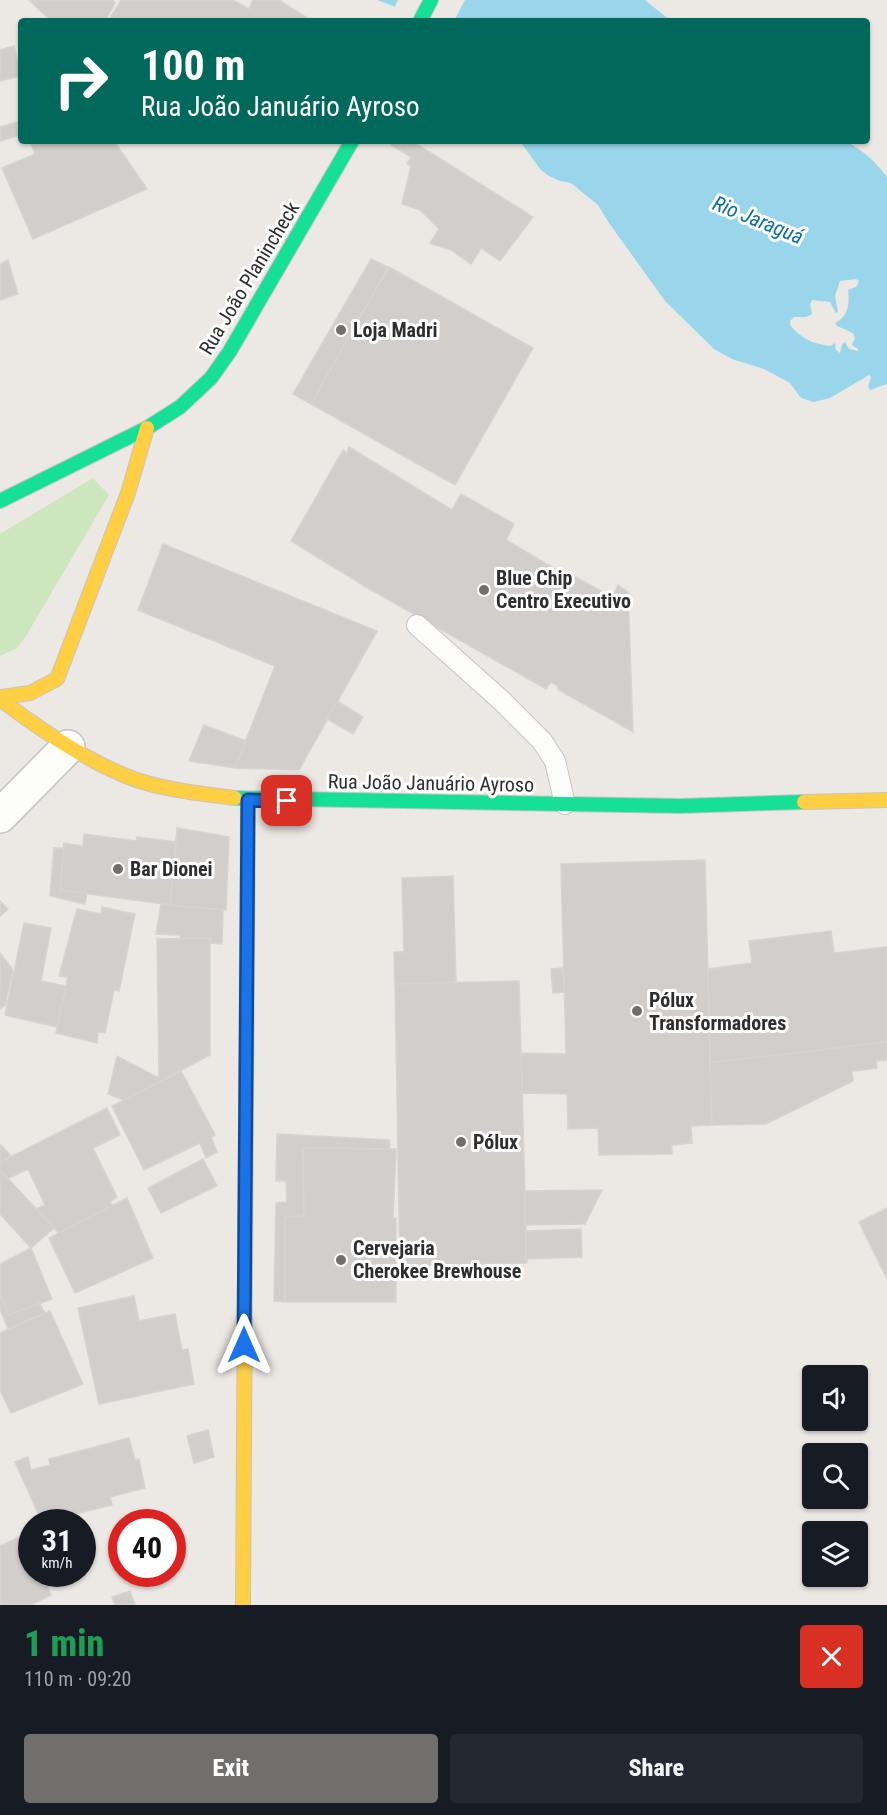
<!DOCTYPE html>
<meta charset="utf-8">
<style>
:root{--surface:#171b24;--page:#242831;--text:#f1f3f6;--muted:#9ea1a6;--accent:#706f6e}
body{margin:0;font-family:"Roboto Condensed",sans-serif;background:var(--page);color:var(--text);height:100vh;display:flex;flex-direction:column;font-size:22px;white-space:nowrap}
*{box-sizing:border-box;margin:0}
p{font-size:20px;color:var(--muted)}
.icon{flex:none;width:33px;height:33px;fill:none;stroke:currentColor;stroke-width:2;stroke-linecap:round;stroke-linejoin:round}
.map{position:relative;height:1605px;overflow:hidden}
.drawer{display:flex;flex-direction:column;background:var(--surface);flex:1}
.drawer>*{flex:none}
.guide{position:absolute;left:18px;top:18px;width:852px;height:126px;border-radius:6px;box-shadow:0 2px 4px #0004;background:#00695c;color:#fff;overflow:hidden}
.tools{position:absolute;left:802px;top:1365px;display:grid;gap:12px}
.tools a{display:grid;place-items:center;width:66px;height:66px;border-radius:6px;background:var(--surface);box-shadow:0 2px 4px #0004;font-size:30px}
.speed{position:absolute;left:18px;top:1509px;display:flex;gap:12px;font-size:30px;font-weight:700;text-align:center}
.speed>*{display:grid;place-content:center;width:78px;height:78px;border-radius:50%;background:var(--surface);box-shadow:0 2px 4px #0004;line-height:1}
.speed small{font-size:15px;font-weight:400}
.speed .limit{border:9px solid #d22;background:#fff;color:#111}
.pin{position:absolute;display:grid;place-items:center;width:51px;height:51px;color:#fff;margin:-26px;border-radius:12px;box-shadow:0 3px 9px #0006}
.me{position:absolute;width:66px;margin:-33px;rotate:0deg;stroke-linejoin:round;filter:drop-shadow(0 0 4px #0008)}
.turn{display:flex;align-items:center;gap:21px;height:126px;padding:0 24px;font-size:27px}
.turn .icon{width:78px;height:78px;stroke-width:2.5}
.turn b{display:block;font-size:42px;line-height:51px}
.round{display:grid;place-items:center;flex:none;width:63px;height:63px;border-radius:6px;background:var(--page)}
.summary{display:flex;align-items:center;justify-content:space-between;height:102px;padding:0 24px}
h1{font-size:36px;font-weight:800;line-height:45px;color:#1e9e55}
.primary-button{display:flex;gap:12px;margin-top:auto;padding:12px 24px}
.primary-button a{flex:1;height:69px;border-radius:6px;background:var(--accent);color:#fff;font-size:24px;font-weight:800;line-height:69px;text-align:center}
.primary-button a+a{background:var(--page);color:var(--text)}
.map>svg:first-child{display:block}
.green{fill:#cee6be}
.water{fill:#99d6ec;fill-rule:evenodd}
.pier{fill:#ece8e4}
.building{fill:#d1cecb;stroke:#d7d4d0;stroke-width:1.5}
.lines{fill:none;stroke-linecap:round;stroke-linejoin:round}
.lane-casing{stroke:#c5c4c5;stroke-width:22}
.street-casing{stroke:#c5c4c5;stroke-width:36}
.fast-casing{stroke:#c5c4c5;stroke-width:16}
.slow-casing{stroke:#c5c4c5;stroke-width:16}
.lane{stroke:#fcfcfb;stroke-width:20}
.street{stroke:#fcfcfb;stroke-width:33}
.fast{stroke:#16e098;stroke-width:14}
.slow{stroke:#ffcf43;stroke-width:14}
.route-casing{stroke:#114b97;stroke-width:15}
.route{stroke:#1a73e8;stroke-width:10}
.poi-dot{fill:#706f6e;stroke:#fff;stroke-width:2}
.labels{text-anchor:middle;stroke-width:6;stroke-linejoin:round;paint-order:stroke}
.street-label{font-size:20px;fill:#2e2e2e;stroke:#fff}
.poi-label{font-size:20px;font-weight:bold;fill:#2e2e2e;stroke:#fff;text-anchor:start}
.water-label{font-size:21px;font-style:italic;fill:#0d6fa3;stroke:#fff}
</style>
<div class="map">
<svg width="887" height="1605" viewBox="0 0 887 1605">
<rect width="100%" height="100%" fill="#ece8e4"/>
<path class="green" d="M93,478l16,17 -83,141 -9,12 -17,8v-122z"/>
<g class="water">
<path d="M377,0h268l26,21h-250l-17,-11z"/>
<path d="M520,141h325c18,9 30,20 42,36v207l-17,6 -2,-3 3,-10 -2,-2 -39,23 -16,4 -13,-4 -11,-15 -26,-14 -32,-10 -18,-10 -49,-48 -56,-78 -11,-18 -27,-22 -11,-2 -11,-5 -9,-7zM856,279l3,2 -3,6 -8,3c2,14 0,27 -13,33l2,3 16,7 2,5 -3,7 6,4v2l-9,-2 -4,-7 -3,2 -2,9 -4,-3 -1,-7 -5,3c-17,-2 -30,-8 -40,-21v-4l4,-4h12l6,-3 -2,-10 2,-4 18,2 6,11 2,-1 -3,-16 5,-15z"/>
</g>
<path class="pier" d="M398,0h67l-11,21h-39l-12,-8 -10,-3z"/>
<g class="building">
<path d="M29,0h84l2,3 -10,18h-60l3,-3z"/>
<path d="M121,0h112l16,9 4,-9h26l33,21h-204z"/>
<path d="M14,46l7,30 -21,5v-31z"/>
<path d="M17,122l3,13 -20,6v-14z"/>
<path d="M30,141h84l33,48 -114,50 -31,-71 33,-14z"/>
<path d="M393,141h19l121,76 -33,44 -19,-13 -10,16 -20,-14 -21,-7 9,-14 -19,-19 -18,-6 9,-38 -4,-2 4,-7 -20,-12z"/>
<path d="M371,259l17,8 -77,137 -18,-10z"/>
<path d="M8,260l10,34 -18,6v-36z"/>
<path d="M389,267l144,81 -78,137 -144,-81z"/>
<path d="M349,447l103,63 9,-16 53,30 -8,16 54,32 1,-3 51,28 6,-12 10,7 5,140 -76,-43 1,-3 -7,-4 -5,7 -180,-102 -75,-46 52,-91 4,3z"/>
<path d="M163,544l214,87 -78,139 -64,-2 40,-102 -137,-56z"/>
<path d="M337,701l26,16 -10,17 -26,-15z"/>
<path d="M204,725l42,16 -11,27 -46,-7z"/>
<path d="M177,828l52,9 -3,73 -56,-5z"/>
<path d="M84,834l52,7 1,-4 39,5 -6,63 -110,-15 4,-47 19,3z"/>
<path d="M54,848h10l-4,42 27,3 -2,11 -35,-8z"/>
<path d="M705,860l7,265 -21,1 1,17 -20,2v9l-73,1 -1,-27 -30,1 -1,-35 -45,-1 -1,-40 45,1 -5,-190z"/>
<path d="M453,876l3,106 -61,2 -1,-32h10l-2,-74z"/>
<path d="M0,901l8,8 -8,7z"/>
<path d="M161,904l62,6 -1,34 -12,-1v-5l-29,1 -1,-4 -24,-1z"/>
<path d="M102,907l33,7 -16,77 -5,-1 -9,43 -7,-1 -1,11 -41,-10 12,-56 -9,-1 18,-67 24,5z"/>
<path d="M24,923l27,5 -10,53 25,5 -9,41 -52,-12z"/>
<path d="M831,931l3,22 53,-6v95l-177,21 -2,-94 44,-6 -3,-22z"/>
<path d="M210,938v117l-86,45 -16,-6 9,-38 42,22 -2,-139z"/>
<path d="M0,953l13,17 -8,35 -5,4z"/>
<path d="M563,968l1,24 -11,1 -2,-24z"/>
<path d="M519,981l8,282 -127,3 -5,-282z"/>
<path d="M887,1042v18l-11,1 1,7 -25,3 1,10 -87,43 -54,1 -2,-62z"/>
<path d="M181,1071l34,64 -4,2 6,15 -11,6 -6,-15 -56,27 -32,-64z"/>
<path d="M107,1108l13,27 -27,13 24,49 -7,5 3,4 -54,27 -23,-24 9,-4 -17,-36 -21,10 -7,-9v-8z"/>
<path d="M277,1134l113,6 -1,9 -86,-1 1,68 -19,1v85l-11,-1 2,-98 11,-1 -1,-21h-10z"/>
<path d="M0,1144l11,12 -11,6z"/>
<path d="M303,1148l93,1 -3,69h3v84h-111v-85l19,-1z"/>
<path d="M203,1159l14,27 -56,27 -13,-25z"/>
<path d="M0,1170l54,58 -23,20 -31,-34z"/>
<path d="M602,1190l-17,34 -60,1v-34z"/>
<path d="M127,1198l26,60 -78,35 -26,-55z"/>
<path d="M887,1208v71l-28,-57z"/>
<path d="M581,1229l1,28 -56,2v-28z"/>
<path d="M31,1248l21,51 -43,16 -9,-21v-30z"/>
<path d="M0,1294l9,21 30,-12 6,10 -37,16 -8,-20z"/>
<path d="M134,1296l5,25 36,-7 7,36 6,-1 6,35 -95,20 -21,-96z"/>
<path d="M50,1311l33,73 -72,29 -11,-23v-57z"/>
<path d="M208,1430l6,27 -20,6 -7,-27z"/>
<path d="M129,1438l6,22 4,-1 6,29 -35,9 2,8 -70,17 -27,-60 13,-5 3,13 19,-5 -1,-6z"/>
<path d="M32,1531v43h11l8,21 -20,10h-31v-59z"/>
<path d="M130,1591l5,14h-20l-3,-8z"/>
</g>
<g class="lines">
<defs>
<path id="lane" d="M417,625l85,76 40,40 13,20 10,43"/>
<path id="street" d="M0,816l68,-69"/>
<g id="fast">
<path d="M420,21l11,-21"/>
<path d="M0,501l147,-73 33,-21 31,-29 19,-27 122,-210"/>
<path d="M235,798l445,8 124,-4"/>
<path d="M246,1113l2,-313"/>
</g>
<g id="slow">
<path d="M0,697l30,-4 27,-14 71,-186 19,-65"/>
<path d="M0,699c39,30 80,58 126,77 31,13 75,18 109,22"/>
<path d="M804,802l83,-2"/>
<path d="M243,1605l3,-492"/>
</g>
</defs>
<use href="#lane" class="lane-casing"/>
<use href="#street" class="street-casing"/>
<use href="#fast" class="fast-casing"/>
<use href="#slow" class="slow-casing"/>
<use href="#lane" class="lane"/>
<use href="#street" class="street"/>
<use href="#fast" class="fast"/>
<use href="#slow" class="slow"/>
</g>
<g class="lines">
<defs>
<path id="route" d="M244,1345l4,-545 39,1"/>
</defs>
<use href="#route" class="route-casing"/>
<use href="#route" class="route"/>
</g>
<g class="poi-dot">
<circle cx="341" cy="330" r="6"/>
<circle cx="484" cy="590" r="6"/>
<circle cx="118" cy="869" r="6"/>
<circle cx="637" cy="1011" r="6"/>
<circle cx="461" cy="1142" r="6"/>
<circle cx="341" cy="1260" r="6"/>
</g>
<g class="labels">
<g class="street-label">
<text transform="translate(249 278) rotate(-59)" y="7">Rua João Planincheck</text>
<text transform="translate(431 783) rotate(1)" y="7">Rua João Januário Ayroso</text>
</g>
<g class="poi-label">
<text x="353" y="337">Loja Madri</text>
<text x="496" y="585">Blue Chip<tspan x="496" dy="23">Centro Executivo</tspan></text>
<text x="130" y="876">Bar Dionei</text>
<text x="649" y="1007">Pólux<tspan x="649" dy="23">Transformadores</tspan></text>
<text x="473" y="1149">Pólux</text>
<text x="353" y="1255">Cervejaria<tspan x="353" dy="23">Cherokee Brewhouse</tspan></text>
</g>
<g class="water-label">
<text transform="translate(758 220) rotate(22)" y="7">Rio Jaraguá</text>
</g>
</g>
</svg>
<div class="tools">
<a><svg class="icon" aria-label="sound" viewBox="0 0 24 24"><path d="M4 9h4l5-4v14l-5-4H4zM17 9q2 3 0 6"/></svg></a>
<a><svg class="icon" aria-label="search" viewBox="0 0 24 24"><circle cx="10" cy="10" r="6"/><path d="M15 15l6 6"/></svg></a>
<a><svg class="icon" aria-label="layers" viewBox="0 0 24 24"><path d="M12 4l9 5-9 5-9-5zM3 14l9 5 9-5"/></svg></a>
</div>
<div class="speed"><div>31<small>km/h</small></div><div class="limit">40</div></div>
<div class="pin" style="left:287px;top:801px;background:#d93025"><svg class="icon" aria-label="arrive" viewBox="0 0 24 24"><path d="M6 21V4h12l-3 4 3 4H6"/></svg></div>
<svg class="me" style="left:244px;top:1345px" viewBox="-20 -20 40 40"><path d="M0-17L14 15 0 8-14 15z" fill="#1a73e8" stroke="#fff" stroke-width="4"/></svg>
<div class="guide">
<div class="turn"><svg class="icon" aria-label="right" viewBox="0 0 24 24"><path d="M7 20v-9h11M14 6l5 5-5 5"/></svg><div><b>100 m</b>Rua João Januário Ayroso</div></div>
</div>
</div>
<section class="drawer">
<div class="summary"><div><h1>1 min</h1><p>110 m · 09:20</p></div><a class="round" style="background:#d93025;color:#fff"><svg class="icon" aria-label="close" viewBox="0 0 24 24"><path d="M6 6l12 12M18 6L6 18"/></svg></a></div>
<div class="primary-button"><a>Exit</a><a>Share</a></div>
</section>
